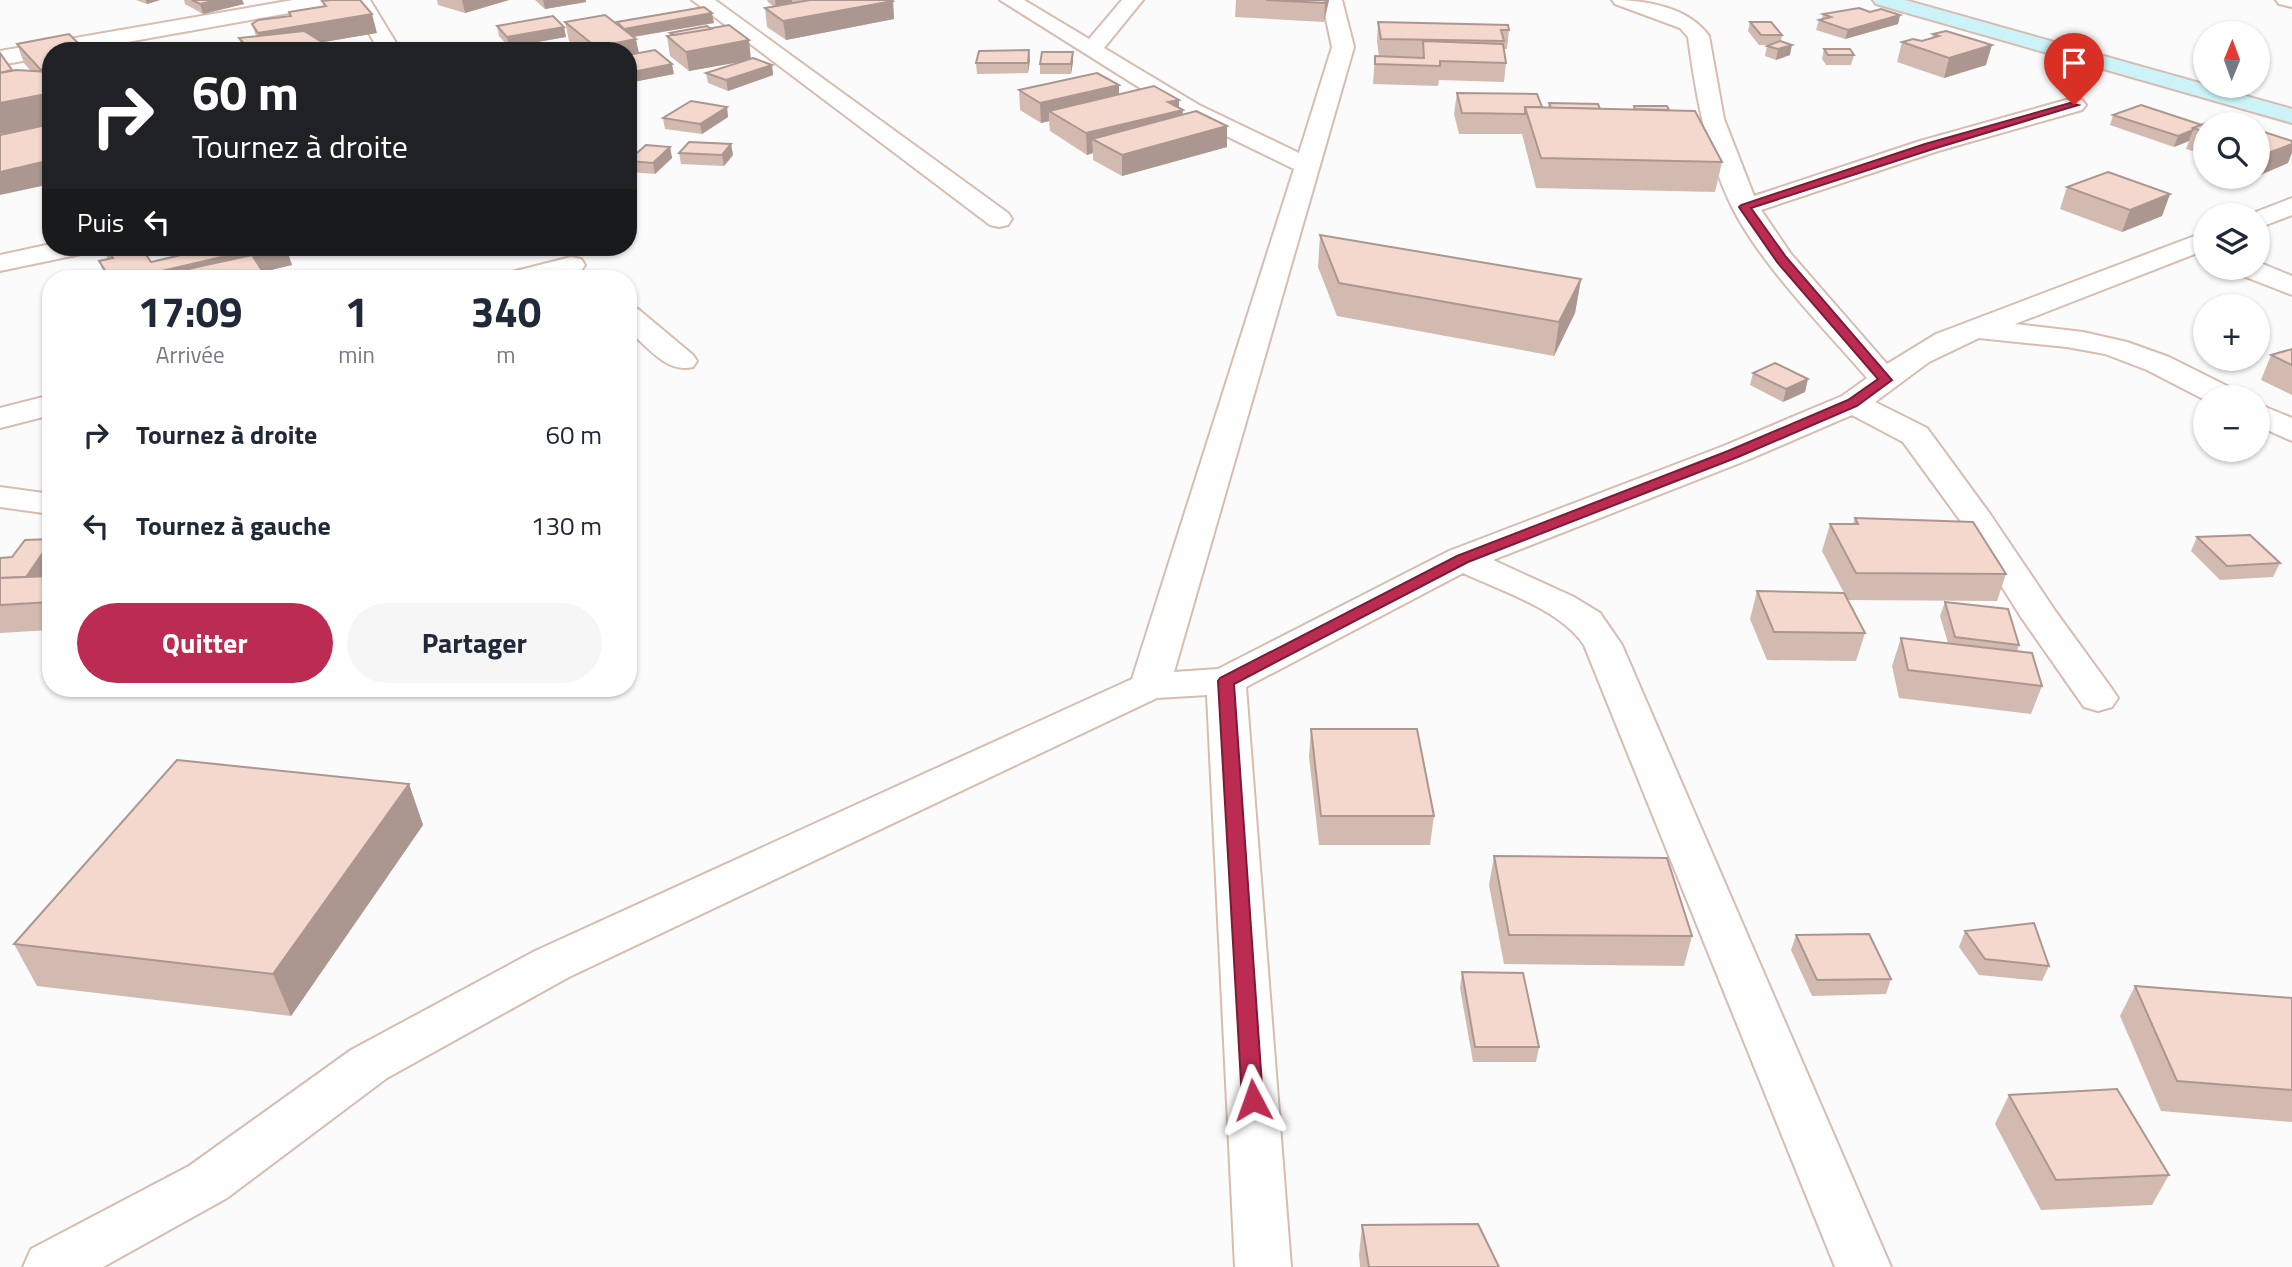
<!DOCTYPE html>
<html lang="fr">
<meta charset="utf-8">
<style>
:root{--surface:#fff;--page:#f6f6f7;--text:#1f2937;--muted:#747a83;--accent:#bb2b52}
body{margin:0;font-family:"Titillium Web",sans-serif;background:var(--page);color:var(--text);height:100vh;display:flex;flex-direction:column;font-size:26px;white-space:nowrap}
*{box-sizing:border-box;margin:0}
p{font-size:23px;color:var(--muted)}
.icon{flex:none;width:38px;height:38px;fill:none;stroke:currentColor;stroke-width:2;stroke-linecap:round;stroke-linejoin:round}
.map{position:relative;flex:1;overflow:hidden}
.details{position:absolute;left:42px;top:270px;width:595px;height:427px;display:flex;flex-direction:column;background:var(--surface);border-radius:28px;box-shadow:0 2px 5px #0004}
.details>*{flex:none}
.hud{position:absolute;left:42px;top:42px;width:595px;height:214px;border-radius:28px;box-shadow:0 2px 5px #0004;background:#202124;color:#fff;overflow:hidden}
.needle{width:46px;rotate:1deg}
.fabs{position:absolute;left:2193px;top:21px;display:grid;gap:14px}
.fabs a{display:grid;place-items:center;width:77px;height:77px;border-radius:50%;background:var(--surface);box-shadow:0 2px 5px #0004;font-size:35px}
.pin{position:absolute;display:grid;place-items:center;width:60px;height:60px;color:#fff;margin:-72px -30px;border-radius:50% 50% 50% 0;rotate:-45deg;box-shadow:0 0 7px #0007}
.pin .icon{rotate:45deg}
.me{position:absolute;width:77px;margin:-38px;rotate:356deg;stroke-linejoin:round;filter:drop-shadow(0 0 5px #0008)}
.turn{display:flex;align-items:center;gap:24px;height:147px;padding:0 35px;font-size:32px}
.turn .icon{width:91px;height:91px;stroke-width:2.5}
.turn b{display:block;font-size:49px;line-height:60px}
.then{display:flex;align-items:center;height:66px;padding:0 35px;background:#0003;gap:14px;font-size:26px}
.eta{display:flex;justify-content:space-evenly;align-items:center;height:119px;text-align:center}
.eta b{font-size:42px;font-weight:700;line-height:49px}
.action{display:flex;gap:14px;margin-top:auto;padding:14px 35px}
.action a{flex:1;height:80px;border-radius:42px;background:var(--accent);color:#fff;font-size:28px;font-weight:700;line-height:80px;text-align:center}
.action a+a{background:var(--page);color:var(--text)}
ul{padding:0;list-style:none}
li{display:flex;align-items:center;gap:21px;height:91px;padding:0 35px}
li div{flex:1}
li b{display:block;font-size:26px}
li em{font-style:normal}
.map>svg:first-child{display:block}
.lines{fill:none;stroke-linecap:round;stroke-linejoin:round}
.minor-casing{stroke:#d7bcb0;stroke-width:4}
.secondary-casing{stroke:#d7bcb0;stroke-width:4}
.minor{fill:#fff;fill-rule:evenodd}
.secondary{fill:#cbf3f8;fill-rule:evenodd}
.wall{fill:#d3bab0}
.shaded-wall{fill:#ac9790}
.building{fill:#f5d8cd;stroke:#ac9790;stroke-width:2}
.route{fill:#bb2b52;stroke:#7a1c35;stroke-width:2}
</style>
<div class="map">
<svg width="2292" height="1267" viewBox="0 0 2292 1267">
<rect width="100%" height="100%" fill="#fbfbfb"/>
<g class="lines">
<defs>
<g id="minor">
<path d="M293,0h45l-3,4 -7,2 -251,45h-26v5l-51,9v-14z"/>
<path d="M350,0h20l31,51h-22z"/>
<path d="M692,0h23l293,213 4,6 -4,6 -9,2 -9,-2z"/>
<path d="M1000,0h24l65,39 33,-39h21l-39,48 95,57 100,48 33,-106 -10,-47h20l12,47 -180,625 44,-3 231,-118 272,-104 121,-51 25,-18c-43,-50 -106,-113 -135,-171 -26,-53 -36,-112 -44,-170l-8,-9 -65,-24 -3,-4c33,0 77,7 97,36l15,83 30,77 166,-55 146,-41h16l4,5 -4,5 -144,41 -177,59 30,44 96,110 49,-30 269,-102v18l-190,74 68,8 44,10 42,15 66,33 5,7h-35v3l-58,-30 -42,-16 -38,-7 -88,-9 -50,24 -54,40 52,26 63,86 66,98 56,77 6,9 -6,9 -14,4 -14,-4 -63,-90 -59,-94 -59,-81 -51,-27 -107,46 -252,99 81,37 26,16 22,32 269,622h-56l-251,-622c-24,-36 -83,-54 -121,-72l-217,114 45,580h-56l-28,-572 -50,3 -588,279 -182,101 -160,120 -124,69h-80l8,-18 158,-83 162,-116 184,-99 597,-272 162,-510 -111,-54z"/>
<path d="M2276,0h16v7l-13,-3z"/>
<path d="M2292,198v17l-34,13v-13h-10z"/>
<path d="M51,244v3h39l-4,6 -86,18v-16z"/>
<path d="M571,257l10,2 4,6 -4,6 -28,7h-45l4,-6z"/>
<path d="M2258,262l34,14v19l-54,-21 -4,-6h24z"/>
<path d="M628,306l10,3 55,46 4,6 -4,6c-26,7 -46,-21 -65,-37z"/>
<path d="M51,395v20l-51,13v-20z"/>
<path d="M2258,404l34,14v23l-34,-15z"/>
<path d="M0,487l51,7v20l-51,-7z"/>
</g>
<path id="secondary" d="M1873,0h32l387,109v14l-416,-119z"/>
</defs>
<use href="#minor" class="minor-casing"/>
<use href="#secondary" class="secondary-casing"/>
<use href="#minor" class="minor"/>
<use href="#secondary" class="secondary"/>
</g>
<g class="wall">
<path d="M136,0h24l-13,4z"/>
<path d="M184,0h58l2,4 -41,10 -18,-10z"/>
<path d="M437,0h72l-44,13 -27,-8z"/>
<path d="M535,0h51v2l-41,7z"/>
<path d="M767,0h125l1,1 1,18 -108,21 -19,-13 -2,-19 9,-1 -6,-5z"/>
<path d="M1236,0h93l-5,22 -89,-5z"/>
<path d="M322,1l55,32 -55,9 3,2 2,7h-84l-4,-13 17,-2 -4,-12 38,-8 -1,-4 35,-5z"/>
<path d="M1870,12l30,3 -2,9 -53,15 -29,-9 3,-10 3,-1 1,-5z"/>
<path d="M565,22l53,3 -1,-3 97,1 -80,14 5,16 35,21 -46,9v-32h-48l-11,-10z"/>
<path d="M1378,22l131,8 -2,19h-3l2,14 -2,19 -65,-2 -1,6 -65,-2 2,-28 4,1 -2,-16z"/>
<path d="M1750,22l32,13 -1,7 9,13 -14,5 -11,-4 2,-10 3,-1h-11l-11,-14z"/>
<path d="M497,26l67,1 2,10 -57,10 -10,-11z"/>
<path d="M1946,31l40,34 -42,13 -47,-16 5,-20 20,-1 10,-2 1,-5z"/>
<path d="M670,33l102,32 1,10 -45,16 -20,-8 -2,-10 37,-12 -54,10 -19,-15 -3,-20h4z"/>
<path d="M69,34l-18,90 -51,10v-81l12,17 19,1 -7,-8 -7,-19z"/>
<path d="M1824,49l30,6 -3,10h-25l-4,-6z"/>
<path d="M1073,52v10l-2,12h-31v-10z"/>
<path d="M1030,60l-2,13 -51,1 -1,-11z"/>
<path d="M1019,90l100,5 60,5v9l4,5 44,12v21l-105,29 -29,-16v-7l-6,2 -37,-24 -1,-10 -8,2 -21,-13z"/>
<path d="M1457,93l85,14 6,1 1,-5 51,6h33l1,-3 35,4 53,52 -7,30 -179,-4 -14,-54h-63l-5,-20z"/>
<path d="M727,107l1,10 -26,17 -37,-5 -2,-11z"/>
<path d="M2113,115l92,9v31l-19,-6 3,-8 -15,6 -64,-22z"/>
<path d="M2258,130l30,33 -30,13z"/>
<path d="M731,144l2,11 -9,11 -43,-2 -2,-11z"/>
<path d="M670,147l2,11 -17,16 -25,-2 -2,-12z"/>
<path d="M2067,187l103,7 -8,22 -40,16 -62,-23z"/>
<path d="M1320,235l261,44 -6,34 -21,43 -217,-40 -19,-49z"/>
<path d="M102,247h39l10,15 141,3 -29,7 4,6h-161l-7,-17 9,-2z"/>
<path d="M2292,349v46l-31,-15 10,-25z"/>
<path d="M1753,373l52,19 -22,10 -33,-17z"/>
<path d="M1855,518l151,56 -9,27 -149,-1 17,33 -9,28 -89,-1 -17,-41 7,-28 87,2 -22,-42 8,-27h23z"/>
<path d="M2197,537l83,26 -7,14 -53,3 -29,-29z"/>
<path d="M0,558l43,18h8v54l-51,3z"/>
<path d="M1945,602l74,43 -2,7 25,34 -11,28 -132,-16 -7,-32 9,-28 47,5 -8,-27z"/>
<path d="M1311,729l123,87 -4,29h-111l-10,-88z"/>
<path d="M409,784l14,41 -132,191 -254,-30 -23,-42z"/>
<path d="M1494,856l198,80 -8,30 -180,-2 -15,-79z"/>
<path d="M1965,931l84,35 -7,15 -63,-6 -20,-28z"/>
<path d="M1796,935l95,44 -5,15 -74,2 -21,-46z"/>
<path d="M1462,972l77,75 -3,15h-63l-13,-74z"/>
<path d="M2135,986l157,12v124l-131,-11 -41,-95z"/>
<path d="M2009,1095l160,80 -17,30 -111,5 -46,-86z"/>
<path d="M1362,1225l137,42h-139l-1,-12z"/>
</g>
<g class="shaded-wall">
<path d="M146,0h14l-13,4z"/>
<path d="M217,0h25l2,4 -41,10 -3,-10z"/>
<path d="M462,0h47l-44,13z"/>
<path d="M543,0h43v2l-41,7z"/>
<path d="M775,0h17v5l-16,3z"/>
<path d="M1326,0h3l-5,22 1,-19z"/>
<path d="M893,1l1,18 -108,21 -3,-19z"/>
<path d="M712,13l2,10 -88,15 -2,-9z"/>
<path d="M372,14l5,19 -105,18h-9l-5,-18z"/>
<path d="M1900,15l-2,9 -53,15 3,-9z"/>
<path d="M564,27l2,10 -57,10 -2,-10z"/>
<path d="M636,39l4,20 -12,2v-10h-32v-4z"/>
<path d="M749,40l2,20 -62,11 -3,-19z"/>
<path d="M325,44l2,7h-34z"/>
<path d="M1792,45l-2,10 -14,5 2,-11z"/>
<path d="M1992,45l-6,20 -42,13 5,-20z"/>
<path d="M1029,50l1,10 -2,13v-10z"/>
<path d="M1073,52v10l-2,12v-10z"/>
<path d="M672,64l2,10 -46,9v-10z"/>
<path d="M772,65l1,10 -45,16 -2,-11z"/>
<path d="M1119,85v20l-70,6v10l-8,2 -1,-20z"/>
<path d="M51,93v31l-51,10v-31z"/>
<path d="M1179,100v11l4,-1 -1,21 -90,8 1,14 -6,2 -1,-22 82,-31z"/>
<path d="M727,107l1,10 -26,17 -2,-10z"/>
<path d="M1227,126v21l-105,29v-21z"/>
<path d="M2193,130l-4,11 -15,6 4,-11z"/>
<path d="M731,144l2,11 -9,11 -2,-11z"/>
<path d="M2292,144v9l-4,10 -30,13v-6l5,-15z"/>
<path d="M670,147l2,11 -17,16 -2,-11z"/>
<path d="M51,160v24l-51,11v-23z"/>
<path d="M2170,194l-8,22 -40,16 8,-22z"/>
<path d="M264,247h22l6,18 -56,13 -57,-7 2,7h-49z"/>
<path d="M1581,279l-6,34 -21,43 5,-34z"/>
<path d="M1808,379l-3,13 -22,10 3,-13z"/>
<path d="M51,541v23l-24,35 -7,-14z"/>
<path d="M409,784l14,41 -132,191 -18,-42z"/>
</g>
<g class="building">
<path d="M192,0h25l-17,4z"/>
<path d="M331,0h29l12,14 -114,19 -6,-9 6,-4 33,-4 -2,-4 37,-6 -4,-5z"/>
<path d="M810,0h82l1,1 -110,20 -18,-13z"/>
<path d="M1266,0h60l-1,3z"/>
<path d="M704,7l8,6 -88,16 -7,-7z"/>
<path d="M1859,8l11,4 11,-3 19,6 -52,15 -29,-10 12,-3 -8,-3z"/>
<path d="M605,15l31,24 -40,8 -31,-25z"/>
<path d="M553,16l11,11 -57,10 -10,-11z"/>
<path d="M1378,22l130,3 1,5h-8l3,11 -123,-2z"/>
<path d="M1750,22h21l11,13h-21z"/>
<path d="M729,25l20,15 -63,12 -19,-16z"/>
<path d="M707,26l4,3 -37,6 -4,-2z"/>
<path d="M304,31l21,13 -32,7h-42l-12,-13z"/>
<path d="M1946,31l46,14 -43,13 -47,-16 11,-3 9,2 17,-5 -6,-2z"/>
<path d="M69,34l17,17h-35v17l-10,2 -24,-26z"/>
<path d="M1423,41l80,3 3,19 -66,-2v5l-65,-2v-8l49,2z"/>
<path d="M1780,41l12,4 -14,4 -11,-3z"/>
<path d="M481,47l4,4h-23z"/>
<path d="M1824,49h26l4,6h-26z"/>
<path d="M655,50l17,14 -44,9v-18z"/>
<path d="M1029,50l-1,13h-52l3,-12z"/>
<path d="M1042,52h31l-2,12h-31z"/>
<path d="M0,53l12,17 -12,3z"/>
<path d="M753,58l19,7 -46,15 -20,-7z"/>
<path d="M16,70l35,2v21l-51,10v-30z"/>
<path d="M1097,73l22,12 -79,18 -21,-13z"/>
<path d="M1154,86l25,14 -11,2 15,8 -97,23 -37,-22z"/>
<path d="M1457,93l80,1 5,13h-17v7l-63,-1z"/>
<path d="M691,101l36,6 -27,17 -37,-6z"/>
<path d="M1549,103l49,1 2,5 -49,-1z"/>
<path d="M2141,105l61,20 -9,3v2l-15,6 -65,-21z"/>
<path d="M1634,106h33l2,4 -34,-1z"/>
<path d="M1525,107l170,4 27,51 -181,-4z"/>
<path d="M1196,111l31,15 -105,29 -30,-16z"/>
<path d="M2220,118l20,6h-35v8l-12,-4z"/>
<path d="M51,124v36l-51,12v-37z"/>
<path d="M2258,130l34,11v3l-29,11 -5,-2z"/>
<path d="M689,142l42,2 -9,11 -43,-2z"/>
<path d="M646,145l24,2 -17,16 -25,-2z"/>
<path d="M2108,172l62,22 -40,16 -63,-23z"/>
<path d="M1320,235l261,44 -22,43 -220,-39z"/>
<path d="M106,247h35l10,15 64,-15h49l-132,31h-22l-11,-17 14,-3z"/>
<path d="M252,255l15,23h-85l-3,-7z"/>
<path d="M2292,349v16l-21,-10z"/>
<path d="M1775,363l33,16 -22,10 -33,-16z"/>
<path d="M1855,518l118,4 33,52 -150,-1 -26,-49h28z"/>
<path d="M2250,535l30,28 -53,3 -30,-29z"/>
<path d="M51,539v2l-25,36 -26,1v-20l12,-1 13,-17z"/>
<path d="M51,576v26l-51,3v-27z"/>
<path d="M1757,591l87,2 21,40 -91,-1z"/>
<path d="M1945,602l63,7 11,36 -64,-8z"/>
<path d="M1901,638l131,15 10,33 -134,-16z"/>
<path d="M1311,729h106l17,87h-113z"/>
<path d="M177,760l232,24 -136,190 -259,-30z"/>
<path d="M1494,856l173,2 25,78 -183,-1z"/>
<path d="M2034,923l15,43 -64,-7 -20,-28z"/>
<path d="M1869,934l22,45 -74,1 -21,-45z"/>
<path d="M1462,972l61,1 16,74h-64z"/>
<path d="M2135,986l157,12v92l-115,-9z"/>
<path d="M2117,1089l52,86 -113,5 -47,-85z"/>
<path d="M1478,1224l21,43h-130l-7,-42z"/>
</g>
<path class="route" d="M2070,103l8,2 -145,44 -182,59 35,49 106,123 -35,26 -119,51 -270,105 -234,122 29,416 -3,6 -7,2 -8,-2 -3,-6 -24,-419 2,-3 237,-122 271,-105 120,-51 30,-21 -101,-117 -38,-55 2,-2 184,-61z"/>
</svg>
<div class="fabs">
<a><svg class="needle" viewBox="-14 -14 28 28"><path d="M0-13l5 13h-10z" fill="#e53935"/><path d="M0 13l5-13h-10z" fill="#747a83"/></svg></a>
<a><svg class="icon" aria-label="search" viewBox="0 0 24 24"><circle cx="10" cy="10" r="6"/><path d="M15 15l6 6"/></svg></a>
<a><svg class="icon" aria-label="layers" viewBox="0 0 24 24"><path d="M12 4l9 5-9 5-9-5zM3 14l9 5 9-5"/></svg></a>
<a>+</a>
<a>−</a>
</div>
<div class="pin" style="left:2074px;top:105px;background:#d93025"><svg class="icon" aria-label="arrive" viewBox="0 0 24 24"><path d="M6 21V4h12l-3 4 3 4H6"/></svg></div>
<svg class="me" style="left:1253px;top:1100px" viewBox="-20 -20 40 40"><path d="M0-17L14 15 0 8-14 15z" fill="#bb2b52" stroke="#fff" stroke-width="4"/></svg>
<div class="hud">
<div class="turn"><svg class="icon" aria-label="right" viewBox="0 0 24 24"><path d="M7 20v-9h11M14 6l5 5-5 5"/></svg><div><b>60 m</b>Tournez à droite</div></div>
<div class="then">Puis<svg class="icon" aria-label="left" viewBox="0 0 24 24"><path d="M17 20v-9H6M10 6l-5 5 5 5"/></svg></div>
</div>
<section class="details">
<div class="eta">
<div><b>17:09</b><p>Arrivée</p></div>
<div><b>1</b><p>min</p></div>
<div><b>340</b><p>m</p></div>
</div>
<ul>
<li><svg class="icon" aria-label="right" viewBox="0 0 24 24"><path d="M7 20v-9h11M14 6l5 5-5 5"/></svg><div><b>Tournez à droite</b></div><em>60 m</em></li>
<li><svg class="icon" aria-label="left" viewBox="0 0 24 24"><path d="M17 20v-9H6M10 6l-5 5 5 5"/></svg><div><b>Tournez à gauche</b></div><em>130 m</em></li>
</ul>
<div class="action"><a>Quitter</a><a>Partager</a></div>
</section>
</div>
